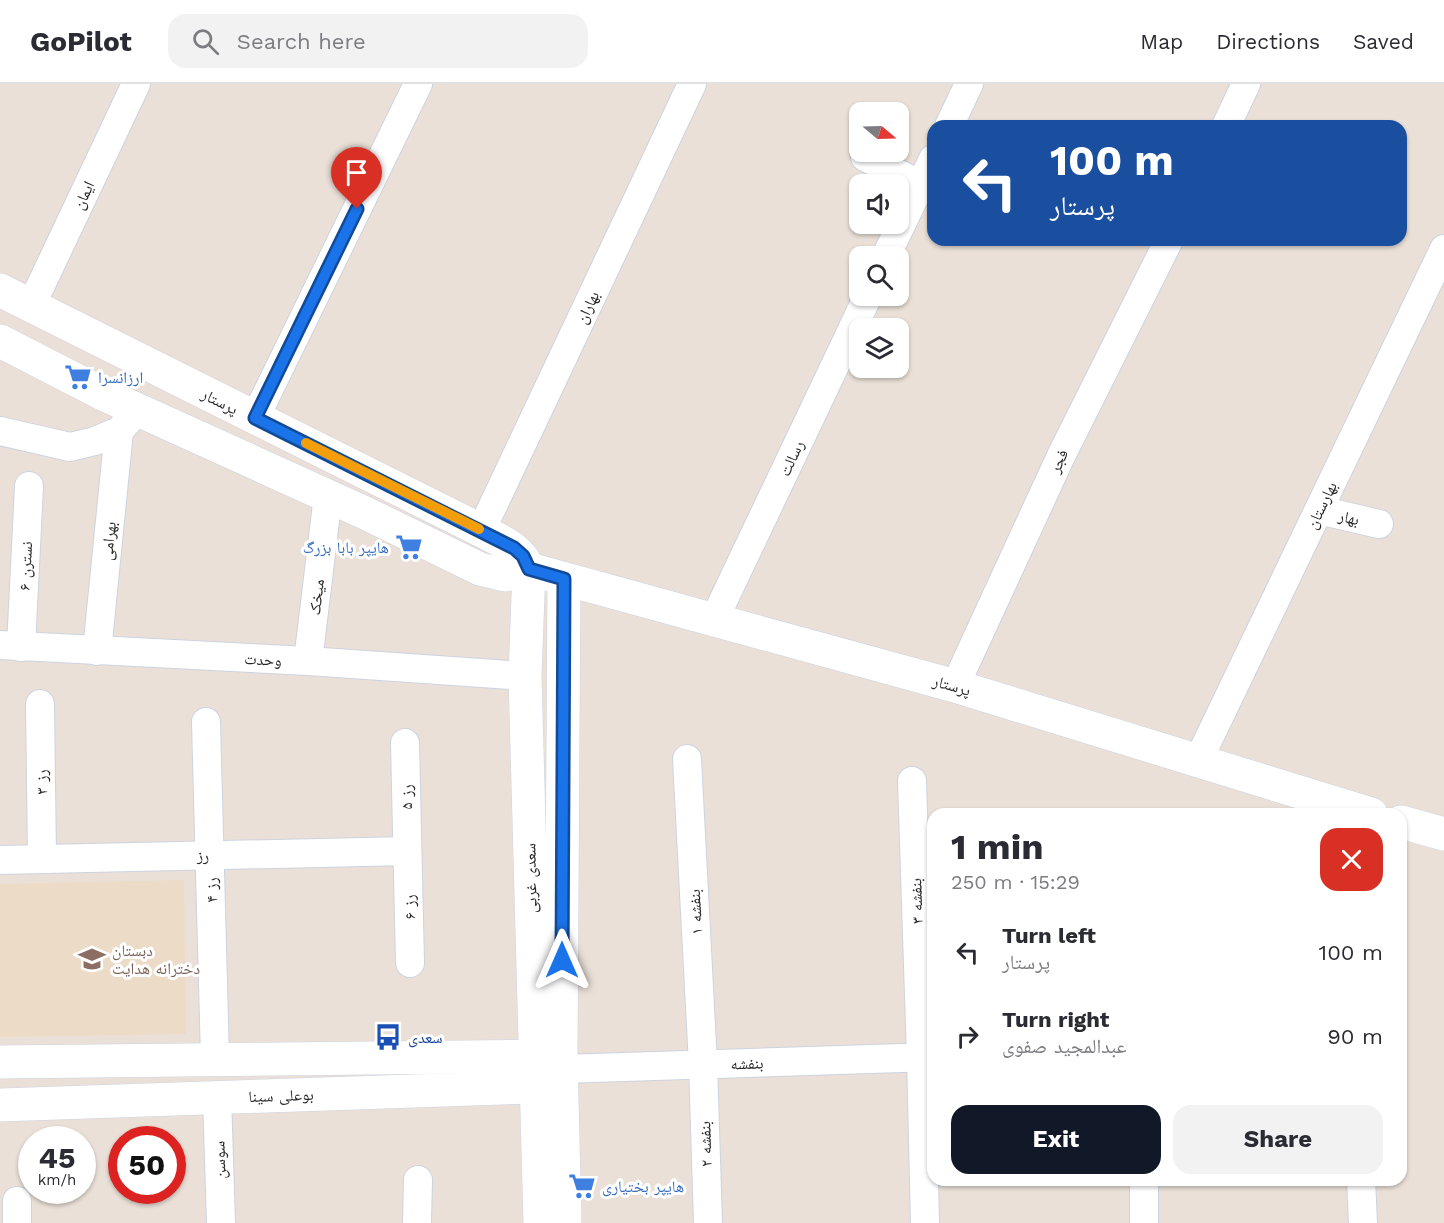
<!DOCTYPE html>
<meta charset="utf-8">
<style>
:root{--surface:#fff;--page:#f2f2f3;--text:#2b2b33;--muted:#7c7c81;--line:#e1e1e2;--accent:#111827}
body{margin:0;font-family:"Work Sans","Noto Naskh Arabic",sans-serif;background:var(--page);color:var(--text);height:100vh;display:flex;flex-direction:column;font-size:22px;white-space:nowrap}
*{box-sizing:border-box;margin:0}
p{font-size:20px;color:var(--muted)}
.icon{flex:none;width:33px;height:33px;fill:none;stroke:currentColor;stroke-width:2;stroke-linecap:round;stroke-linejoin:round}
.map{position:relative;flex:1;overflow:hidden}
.panel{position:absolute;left:927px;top:724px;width:480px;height:378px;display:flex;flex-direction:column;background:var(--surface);border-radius:18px;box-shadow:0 2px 4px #0004}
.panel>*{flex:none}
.banner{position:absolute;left:927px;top:36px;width:480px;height:126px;border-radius:18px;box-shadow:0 2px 4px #0004;background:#1a4fa0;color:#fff;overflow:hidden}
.needle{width:39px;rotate:109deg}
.tools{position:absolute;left:849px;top:18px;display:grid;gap:12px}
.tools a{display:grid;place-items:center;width:60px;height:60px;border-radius:12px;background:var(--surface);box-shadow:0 2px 4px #0004;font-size:30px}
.speed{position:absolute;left:18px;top:1042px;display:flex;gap:12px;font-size:30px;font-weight:700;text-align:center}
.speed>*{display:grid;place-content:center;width:78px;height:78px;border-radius:50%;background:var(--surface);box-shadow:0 2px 4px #0004;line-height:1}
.speed small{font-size:15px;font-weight:400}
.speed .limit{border:9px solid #d22;background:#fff;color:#111}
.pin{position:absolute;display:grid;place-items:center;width:51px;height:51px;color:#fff;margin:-62px -26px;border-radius:50% 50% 50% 0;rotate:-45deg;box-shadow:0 0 6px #0007}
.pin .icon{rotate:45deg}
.me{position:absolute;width:66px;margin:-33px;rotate:0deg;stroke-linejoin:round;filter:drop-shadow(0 0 4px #0008)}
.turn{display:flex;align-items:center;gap:21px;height:126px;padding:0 24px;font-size:27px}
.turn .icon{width:78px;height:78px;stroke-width:2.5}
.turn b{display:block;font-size:42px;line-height:51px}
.round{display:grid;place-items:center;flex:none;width:63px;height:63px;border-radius:18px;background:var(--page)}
.head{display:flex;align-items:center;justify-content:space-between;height:102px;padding:0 24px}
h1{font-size:36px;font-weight:700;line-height:45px}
.action{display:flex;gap:12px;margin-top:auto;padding:12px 24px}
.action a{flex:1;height:69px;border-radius:18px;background:var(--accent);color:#fff;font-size:24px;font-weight:700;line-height:69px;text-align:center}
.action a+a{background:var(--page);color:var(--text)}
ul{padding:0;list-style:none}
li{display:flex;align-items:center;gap:18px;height:84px;padding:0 24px}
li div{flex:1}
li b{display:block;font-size:22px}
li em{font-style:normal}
header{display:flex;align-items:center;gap:36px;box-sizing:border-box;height:84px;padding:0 30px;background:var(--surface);border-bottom:2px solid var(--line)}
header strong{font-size:28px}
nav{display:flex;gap:33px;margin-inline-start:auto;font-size:21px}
.search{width:420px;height:54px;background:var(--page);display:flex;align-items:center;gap:15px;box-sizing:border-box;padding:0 21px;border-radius:18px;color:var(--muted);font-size:22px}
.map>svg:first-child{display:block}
.education{fill:#ecdbc6}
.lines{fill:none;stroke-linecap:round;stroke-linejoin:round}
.street-casing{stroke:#cdd3e0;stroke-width:30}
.secondary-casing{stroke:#cdd3e0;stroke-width:34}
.street{stroke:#fff;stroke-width:28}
.secondary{stroke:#fff;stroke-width:33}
.route-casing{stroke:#114b97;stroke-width:15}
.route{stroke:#1a73e8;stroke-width:10}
.slow{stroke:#f59e0b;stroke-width:10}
.labels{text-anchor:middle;stroke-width:6;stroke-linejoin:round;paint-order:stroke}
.street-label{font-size:16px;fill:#272727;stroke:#fff}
.shop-label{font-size:16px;fill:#366cbe;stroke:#fff;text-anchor:start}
.education-label{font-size:16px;fill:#785e54;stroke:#fff;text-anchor:start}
.transit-label{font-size:16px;fill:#164399;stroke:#fff;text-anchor:start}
</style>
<header>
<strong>GoPilot</strong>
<div class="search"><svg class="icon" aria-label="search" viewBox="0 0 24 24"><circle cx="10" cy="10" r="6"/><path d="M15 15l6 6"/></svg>Search here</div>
<nav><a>Map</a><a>Directions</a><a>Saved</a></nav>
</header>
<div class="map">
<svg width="1444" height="1139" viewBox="0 0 1444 1139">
<rect width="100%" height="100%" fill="#eae0d7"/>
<path class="education" d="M184,796l2,154 -186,3v-153z"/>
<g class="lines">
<defs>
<g id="street">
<path d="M949,42l20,-42"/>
<path d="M1226,42l20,-42"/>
<path d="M865,73l56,28"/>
<path d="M886,172l47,-97"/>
<path d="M31,222l105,-222"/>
<path d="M255,334l163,-334"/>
<path d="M0,347l70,16 25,-6 24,-10 10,-11"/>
<path d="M1319,426l60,14"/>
<path d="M481,447l211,-447"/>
<path d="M714,536l154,-324"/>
<path d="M0,561l308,16 217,15"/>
<path d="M21,563l8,-161"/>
<path d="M97,567l22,-220"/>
<path d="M308,577l20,-165"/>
<path d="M955,602l106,-230 108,-216"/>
<path d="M40,620l2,155"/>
<path d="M206,638l9,336"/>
<path d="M405,659l5,220"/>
<path d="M687,675l16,305 5,159"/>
<path d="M1198,677l246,-512"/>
<path d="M912,697l9,276 4,166"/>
<path d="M0,776l407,-9"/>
<path d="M562,985l371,-12"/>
<path d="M217,1013l4,126"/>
<path d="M1144,1096v43"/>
<path d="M1361,1096l2,43"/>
<path d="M17,1117v22"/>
<path d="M417,1139l1,-43"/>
</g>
<g id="secondary">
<path d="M0,206l486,243c19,10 33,15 43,36l-4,107 15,547"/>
<path d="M0,257l105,54 258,117 117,57 25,6 24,-6 426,117 416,128"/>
<path d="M564,495l-3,477 4,167"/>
<path d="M1401,738l43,12"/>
<path d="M0,978l557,-6"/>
<path d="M0,1021l559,-19"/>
</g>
</defs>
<use href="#street" class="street-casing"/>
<use href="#secondary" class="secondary-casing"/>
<use href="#street" class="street"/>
<use href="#secondary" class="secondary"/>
</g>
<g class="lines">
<defs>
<path id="route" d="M357,125l-102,209 259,130 9,8 6,13 35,10 -2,381"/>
</defs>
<use href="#route" class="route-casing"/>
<use href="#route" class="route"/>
<path class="slow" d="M306,359l173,86"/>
</g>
<defs>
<symbol id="supermarket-bare" viewBox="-9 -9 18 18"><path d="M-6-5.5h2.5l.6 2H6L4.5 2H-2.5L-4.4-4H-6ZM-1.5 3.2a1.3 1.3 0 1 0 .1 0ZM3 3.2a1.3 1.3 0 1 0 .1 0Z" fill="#3f7fe0" stroke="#fff" stroke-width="2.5" paint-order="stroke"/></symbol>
<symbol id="school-bare" viewBox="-9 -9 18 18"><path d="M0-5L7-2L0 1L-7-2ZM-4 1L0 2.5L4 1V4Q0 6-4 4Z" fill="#8d6e63" stroke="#fff" stroke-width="2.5" paint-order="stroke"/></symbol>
<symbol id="bus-bare" viewBox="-9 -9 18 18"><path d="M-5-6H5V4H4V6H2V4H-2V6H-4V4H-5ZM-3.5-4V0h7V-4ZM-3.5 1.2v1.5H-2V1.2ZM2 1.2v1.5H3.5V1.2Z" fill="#1a4fb4" stroke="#fff" stroke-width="2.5" paint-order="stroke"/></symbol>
</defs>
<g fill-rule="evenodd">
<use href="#supermarket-bare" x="59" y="274" width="38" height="38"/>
<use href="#supermarket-bare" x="390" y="444" width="38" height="38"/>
<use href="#school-bare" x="73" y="856" width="38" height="38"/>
<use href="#bus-bare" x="369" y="934" width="38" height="38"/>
<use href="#supermarket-bare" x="563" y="1083" width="38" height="38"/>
</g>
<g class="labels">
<g class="street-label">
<text transform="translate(83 111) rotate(-65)" y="6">ایمان</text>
<text transform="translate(587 223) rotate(-65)" y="6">بهاران</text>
<text transform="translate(220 317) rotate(27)" y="6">پرستار</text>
<text transform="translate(791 374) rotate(-65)" y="6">رسالت</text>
<text transform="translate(1058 377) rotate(-65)" y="6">فجر</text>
<text transform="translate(1321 421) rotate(-64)" y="6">بهارستان</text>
<text transform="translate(1349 433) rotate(13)" y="6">بهار</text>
<text transform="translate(108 457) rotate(-84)" y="6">بهرامی</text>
<text transform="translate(25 482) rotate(-87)" y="6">نسترن ۶</text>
<text transform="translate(316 513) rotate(-83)" y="6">میخک</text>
<text transform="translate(263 575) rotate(3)" y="6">وحدت</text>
<text transform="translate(952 601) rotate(16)" y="6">پرستار</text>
<text transform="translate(41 698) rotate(-91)" y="6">رز ۳</text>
<text transform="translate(406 713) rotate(-91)" y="6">رز ۵</text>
<text transform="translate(203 771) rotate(-1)" y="6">رز</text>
<text transform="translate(530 794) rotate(-91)" y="6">سعدی غربی</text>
<text transform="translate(211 806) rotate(-91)" y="6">رز ۴</text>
<text transform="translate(916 817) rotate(-92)" y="6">بنفشه ۳</text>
<text transform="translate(409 823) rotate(-92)" y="6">رز ۶</text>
<text transform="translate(695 828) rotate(-93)" y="6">بنفشه ۱</text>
<text transform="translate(747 979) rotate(-2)" y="6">بنفشه</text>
<text transform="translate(281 1011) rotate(-2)" y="6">بوعلی سینا</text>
<text transform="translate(705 1060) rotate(-92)" y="6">بنفشه ۲</text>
<text transform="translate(219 1076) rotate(-92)" y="6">سوسن</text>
</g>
<g class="shop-label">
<text x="98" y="299">ارزانسرا</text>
<text x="389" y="469" text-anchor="end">هایپر بابا بزرگ</text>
<text x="602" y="1108">هایپر بختیاری</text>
</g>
<g class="education-label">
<text x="112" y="872">دبستان<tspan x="112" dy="18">دخترانه هدایت</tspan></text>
</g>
<g class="transit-label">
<text x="408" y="959">سعدی</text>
</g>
</g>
</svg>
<div class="tools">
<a><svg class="needle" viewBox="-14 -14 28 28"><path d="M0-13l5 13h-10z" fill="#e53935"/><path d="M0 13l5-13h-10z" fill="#7c7c81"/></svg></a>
<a><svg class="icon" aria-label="sound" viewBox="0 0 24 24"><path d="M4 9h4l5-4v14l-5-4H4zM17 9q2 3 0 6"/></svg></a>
<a><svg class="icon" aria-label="search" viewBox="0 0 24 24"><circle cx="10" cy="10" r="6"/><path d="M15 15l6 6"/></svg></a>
<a><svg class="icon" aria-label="layers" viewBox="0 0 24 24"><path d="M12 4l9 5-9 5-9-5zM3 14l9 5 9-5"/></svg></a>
</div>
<div class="speed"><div>45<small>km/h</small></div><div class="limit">50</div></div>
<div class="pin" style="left:357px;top:125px;background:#d93025"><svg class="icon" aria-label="arrive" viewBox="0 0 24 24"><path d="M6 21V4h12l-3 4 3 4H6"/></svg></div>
<svg class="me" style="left:562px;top:876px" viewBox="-20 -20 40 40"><path d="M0-17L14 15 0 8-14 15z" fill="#1a73e8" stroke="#fff" stroke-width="4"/></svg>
<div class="banner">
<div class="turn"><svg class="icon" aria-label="left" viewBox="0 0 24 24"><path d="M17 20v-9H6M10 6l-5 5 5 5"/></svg><div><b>100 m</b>پرستار</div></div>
</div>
<section class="panel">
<div class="head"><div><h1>1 min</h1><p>250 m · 15:29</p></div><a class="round" style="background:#d93025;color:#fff"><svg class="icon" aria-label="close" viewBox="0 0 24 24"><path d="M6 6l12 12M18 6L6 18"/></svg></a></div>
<ul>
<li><svg class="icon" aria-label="left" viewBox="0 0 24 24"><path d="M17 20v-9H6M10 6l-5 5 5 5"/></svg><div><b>Turn left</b><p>پرستار</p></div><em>100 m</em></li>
<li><svg class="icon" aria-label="right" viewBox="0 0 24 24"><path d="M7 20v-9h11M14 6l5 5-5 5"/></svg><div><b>Turn right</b><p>عبدالمجید صفوی</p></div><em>90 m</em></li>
</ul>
<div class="action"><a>Exit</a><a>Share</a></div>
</section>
</div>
